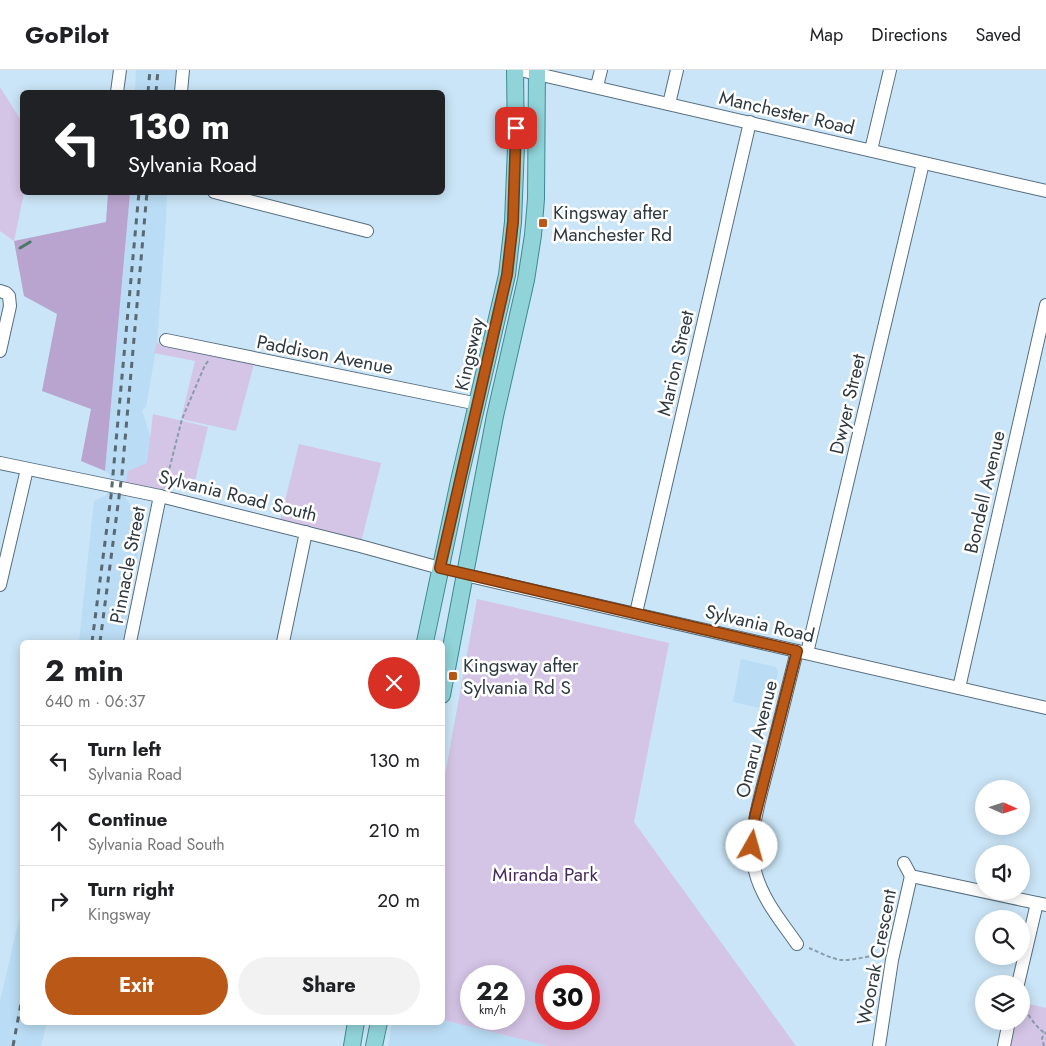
<!DOCTYPE html>
<meta charset="utf-8">
<style>
:root{--surface:#fff;--page:#f2f2f2;--text:#202124;--muted:#757577;--line:#e0e0e0;--accent:#b95817}
body{margin:0;font-family:Jost,sans-serif;background:var(--page);color:var(--text);height:100vh;display:flex;flex-direction:column;font-size:19px;white-space:nowrap}
*{box-sizing:border-box;margin:0}
p{font-size:16px;color:var(--muted)}
.icon{flex:none;width:28px;height:28px;fill:none;stroke:currentColor;stroke-width:2;stroke-linecap:round;stroke-linejoin:round}
.map{position:relative;flex:1;overflow:hidden}
.sheet{position:absolute;left:20px;top:570px;width:425px;height:385px;display:flex;flex-direction:column;background:var(--surface);border-radius:8px;box-shadow:0 2px 12px #0003}
.sheet>*{flex:none}
.hud{position:absolute;left:20px;top:20px;width:425px;height:105px;border-radius:8px;box-shadow:0 2px 12px #0003;background:#202124;color:#fff;overflow:hidden}
.needle{width:32px;rotate:93deg}
.controls{position:absolute;left:975px;top:710px;display:grid;gap:10px}
.controls a{display:grid;place-items:center;width:55px;height:55px;border-radius:50%;background:var(--surface);box-shadow:0 2px 12px #0003;font-size:25px}
.speed{position:absolute;left:460px;top:895px;display:flex;gap:10px;font-size:25px;font-weight:700;text-align:center}
.speed>*{display:grid;place-content:center;width:65px;height:65px;border-radius:50%;background:var(--surface);box-shadow:0 2px 12px #0003;line-height:1}
.speed small{font-size:12px;font-weight:400}
.speed .limit{border:8px solid #d22;background:#fff;color:#111}
.pin{position:absolute;display:grid;place-items:center;width:42px;height:42px;color:#fff;margin:-21px;border-radius:10px;box-shadow:0 2px 8px #0006}
.me{position:absolute;width:55px;margin:-28px;rotate:7deg;stroke-linejoin:round;filter:drop-shadow(0 0 4px #0008)}
.turn{display:flex;align-items:center;gap:18px;height:105px;padding:0 25px;font-size:22px}
.turn .icon{width:65px;height:65px;stroke-width:2.5}
.turn b{display:block;font-size:35px;line-height:42px}
.round{display:grid;place-items:center;flex:none;width:52px;height:52px;border-radius:26px;background:var(--page)}
.summary{display:flex;align-items:center;justify-content:space-between;height:85px;padding:0 25px}
h1{font-size:30px;font-weight:700;line-height:38px}
.cta{display:flex;gap:10px;margin-top:auto;padding:10px 25px}
.cta a{flex:1;height:58px;border-radius:30px;background:var(--accent);color:#fff;font-size:20px;font-weight:700;line-height:58px;text-align:center}
.cta a+a{background:var(--page);color:var(--text)}
ul{padding:0;list-style:none}
li{display:flex;align-items:center;gap:15px;height:70px;padding:0 25px;border-top:1px solid var(--line)}
li div{flex:1}
li b{display:block;font-size:19px}
li em{font-style:normal}
header{display:flex;align-items:center;gap:30px;box-sizing:border-box;height:70px;padding:0 25px;background:var(--surface);border-bottom:1px solid var(--line)}
header strong{font-size:24px}
nav{display:flex;gap:28px;margin-inline-start:auto;font-size:18px}
.map>svg:first-child{display:block}
.built{fill:#badcf4}
.green{fill:#d4c4e6;fill-rule:evenodd}
.forest{fill:#b8a4ce}
.lines{fill:none;stroke-linecap:round;stroke-linejoin:round}
.stream{stroke:#4e776c;stroke-width:3}
.minor-casing{stroke:#566e7f;stroke-width:14}
.major-casing{stroke:#3e8a93;stroke-width:18}
.path{stroke:#889daa;stroke-width:2;stroke-dasharray:4 2.5;stroke-linecap:butt}
.minor{stroke:#fff;stroke-width:12}
.major{stroke:#90d3d9;stroke-width:16}
.rail{stroke:#596973;stroke-width:3;stroke-dasharray:6 6;stroke-linecap:butt}
.route-casing{stroke:#78390f;stroke-width:12}
.route{stroke:#b95817;stroke-width:9}
.poi-dot{fill:#b95817;stroke:#fff;stroke-width:2}
.labels{text-anchor:middle;stroke-width:5;stroke-linejoin:round;paint-order:stroke}
.street-label{font-size:19px;fill:#2e3940;stroke:#fff}
.poi-label{font-size:19px;fill:#2e3940;stroke:#fff;text-anchor:start}
.park-label{font-size:19px;fill:#462a5f;stroke:#fff}
</style>
<header>
<strong>GoPilot</strong>
<nav><a>Map</a><a>Directions</a><a>Saved</a></nav>
</header>
<div class="map">
<svg width="1046" height="976" viewBox="0 0 1046 976">
<rect width="100%" height="100%" fill="#cae5f7"/>
<g class="built">
<path d="M136,0h40l-2,22h-39z"/>
<path d="M130,123h37l-1,27 -9,123 -11,64 -4,3 10,32v43l-25,-4 -2,16 18,26 -20,119h-44l15,-141 13,-6 3,-21 -5,-3z"/>
<path d="M741,589l35,8 2,5 -9,38 -36,-8z"/>
<path d="M22,837v115l25,1 -6,23h-41v-45z"/>
<path d="M443,950l106,26h-161l4,-23 50,-1z"/>
</g>
<g class="green">
<path d="M0,17l22,35 2,71 -10,48 -14,-10z"/>
<path d="M157,273l97,21 -18,67 -55,-12 14,-58 -41,-8z"/>
<path d="M153,344l55,13 -15,62 -24,-4 -10,8 -34,-6 3,-16 19,-8z"/>
<path d="M299,374l82,19 -21,83 -81,-21z"/>
<path d="M477,529l192,44 -35,179 162,224h-247l-106,-26v-234zM514,906v43h-43v-43zM546,906h43v43h-43z"/>
<path d="M1021,932l25,6v38h-37l6,-25h6z"/>
</g>
<path class="forest" d="M108,123h22l-25,278 -24,-10 10,-52 -49,-18 15,-77 -33,-18 -10,-55 92,-19z"/>
<g class="lines">
<path class="stream" d="M20,178l10,-6"/>
<defs>
<g id="minor">
<path d="M520,0l526,121"/>
<path d="M597,16l4,-16"/>
<path d="M117,22l3,-22"/>
<path d="M181,22l2,-22"/>
<path d="M669,34l8,-34"/>
<path d="M871,80l19,-80"/>
<path d="M214,122l153,39"/>
<path d="M0,221l6,2 3,3 1,10 -10,45"/>
<path d="M166,270l312,64"/>
<path d="M0,393l160,33 200,50 80,22"/>
<path d="M465,505l581,133"/>
<path d="M0,515l27,-116"/>
<path d="M636,543l114,-491"/>
<path d="M130,572l30,-146"/>
<path d="M283,572l23,-110"/>
<path d="M807,583l116,-490"/>
<path d="M959,618l87,-383"/>
<path d="M904,793l7,13 135,29"/>
<path d="M797,874c-16,-23 -35,-45 -42,-73 -8,-38 6,-76 15,-112 9,-36 18,-72 27,-108"/>
<path d="M1018,914l19,-81"/>
<path d="M879,976l13,-86 19,-84"/>
<path d="M1004,976l5,-25"/>
</g>
<g id="major">
<path d="M425,572l34,-161 48,-206 6,-53 3,-76 -1,-76"/>
<path d="M442,625l53,-279 31,-136 7,-45 3,-36 1,-129"/>
<path d="M352,976l4,-24"/>
<path d="M374,976l5,-24"/>
</g>
</defs>
<use href="#minor" class="minor-casing"/>
<use href="#major" class="major-casing"/>
<g class="path">
<path d="M164,417l3,-9 15,-59 23,-54 4,-5"/>
<path d="M809,878c10,4 22,11 33,12 13,1 27,-6 39,-3"/>
<path d="M1021,934c8,11 14,23 25,30"/>
<path d="M1044,976l-2,-8 4,-6"/>
</g>
<use href="#minor" class="minor"/>
<use href="#major" class="major"/>
<g class="rail">
<path d="M148,22l2,-22"/>
<path d="M156,22l2,-22"/>
<path d="M92,572l19,-146 28,-304"/>
<path d="M100,572l22,-168 25,-282"/>
<path d="M13,976l9,-48"/>
</g>
</g>
<g class="lines">
<defs>
<path id="route" d="M516,58l-3,94 -6,53 -67,293 357,83 -42,165 -3,30"/>
</defs>
<use href="#route" class="route-casing"/>
<use href="#route" class="route"/>
</g>
<g class="poi-dot">
<rect x="538" y="148" width="10" height="10" rx="2.5"/>
<rect x="448" y="601" width="10" height="10" rx="2.5"/>
</g>
<g class="labels">
<g class="street-label">
<text transform="translate(787 42) rotate(13)" y="7">Manchester Road</text>
<text transform="translate(325 284) rotate(11)" y="7">Paddison Avenue</text>
<text transform="translate(469 284) rotate(-77)" y="7">Kingsway</text>
<text transform="translate(675 293) rotate(-77)" y="7">Marion Street</text>
<text transform="translate(847 334) rotate(-77)" y="7">Dwyer Street</text>
<text transform="translate(984 422) rotate(-77)" y="7">Bondell Avenue</text>
<text transform="translate(238 425) rotate(14)" y="7">Sylvania Road South</text>
<text transform="translate(127 495) rotate(-79)" y="7">Pinnacle Street</text>
<text transform="translate(760 553) rotate(13)" y="7">Sylvania Road</text>
<text transform="translate(756 669) rotate(-76)" y="7">Omaru Avenue</text>
<text transform="translate(876 887) rotate(-79)" y="7">Woorak Crescent</text>
</g>
<g class="poi-label">
<text x="553" y="149">Kingsway after<tspan x="553" dy="22">Manchester Rd</tspan></text>
<text x="463" y="602">Kingsway after<tspan x="463" dy="22">Sylvania Rd S</tspan></text>
</g>
<g class="park-label">
<text x="545" y="811">Miranda Park</text>
</g>
</g>
</svg>
<div class="controls">
<a><svg class="needle" viewBox="-14 -14 28 28"><path d="M0-13l5 13h-10z" fill="#e53935"/><path d="M0 13l5-13h-10z" fill="#757577"/></svg></a>
<a><svg class="icon" aria-label="sound" viewBox="0 0 24 24"><path d="M4 9h4l5-4v14l-5-4H4zM17 9q2 3 0 6"/></svg></a>
<a><svg class="icon" aria-label="search" viewBox="0 0 24 24"><circle cx="10" cy="10" r="6"/><path d="M15 15l6 6"/></svg></a>
<a><svg class="icon" aria-label="layers" viewBox="0 0 24 24"><path d="M12 4l9 5-9 5-9-5zM3 14l9 5 9-5"/></svg></a>
</div>
<div class="speed"><div>22<small>km/h</small></div><div class="limit">30</div></div>
<div class="pin" style="left:516px;top:58px;background:#d93025"><svg class="icon" aria-label="arrive" viewBox="0 0 24 24"><path d="M6 21V4h12l-3 4 3 4H6"/></svg></div>
<svg class="me" style="left:752px;top:776px" viewBox="-20 -20 40 40"><circle r="19" fill="#fff"/><path d="M0-13L10 11 0 6-10 11z" fill="#b95817"/></svg>
<div class="hud">
<div class="turn"><svg class="icon" aria-label="left" viewBox="0 0 24 24"><path d="M17 20v-9H6M10 6l-5 5 5 5"/></svg><div><b>130 m</b>Sylvania Road</div></div>
</div>
<section class="sheet">
<div class="summary"><div><h1>2 min</h1><p>640 m · 06:37</p></div><a class="round" style="background:#d93025;color:#fff"><svg class="icon" aria-label="close" viewBox="0 0 24 24"><path d="M6 6l12 12M18 6L6 18"/></svg></a></div>
<ul>
<li><svg class="icon" aria-label="left" viewBox="0 0 24 24"><path d="M17 20v-9H6M10 6l-5 5 5 5"/></svg><div><b>Turn left</b><p>Sylvania Road</p></div><em>130 m</em></li>
<li><svg class="icon" aria-label="ahead" viewBox="0 0 24 24"><path d="M12 20V5M6 11l6-6 6 6"/></svg><div><b>Continue</b><p>Sylvania Road South</p></div><em>210 m</em></li>
<li><svg class="icon" aria-label="right" viewBox="0 0 24 24"><path d="M7 20v-9h11M14 6l5 5-5 5"/></svg><div><b>Turn right</b><p>Kingsway</p></div><em>20 m</em></li>
</ul>
<div class="cta"><a>Exit</a><a>Share</a></div>
</section>
</div>
